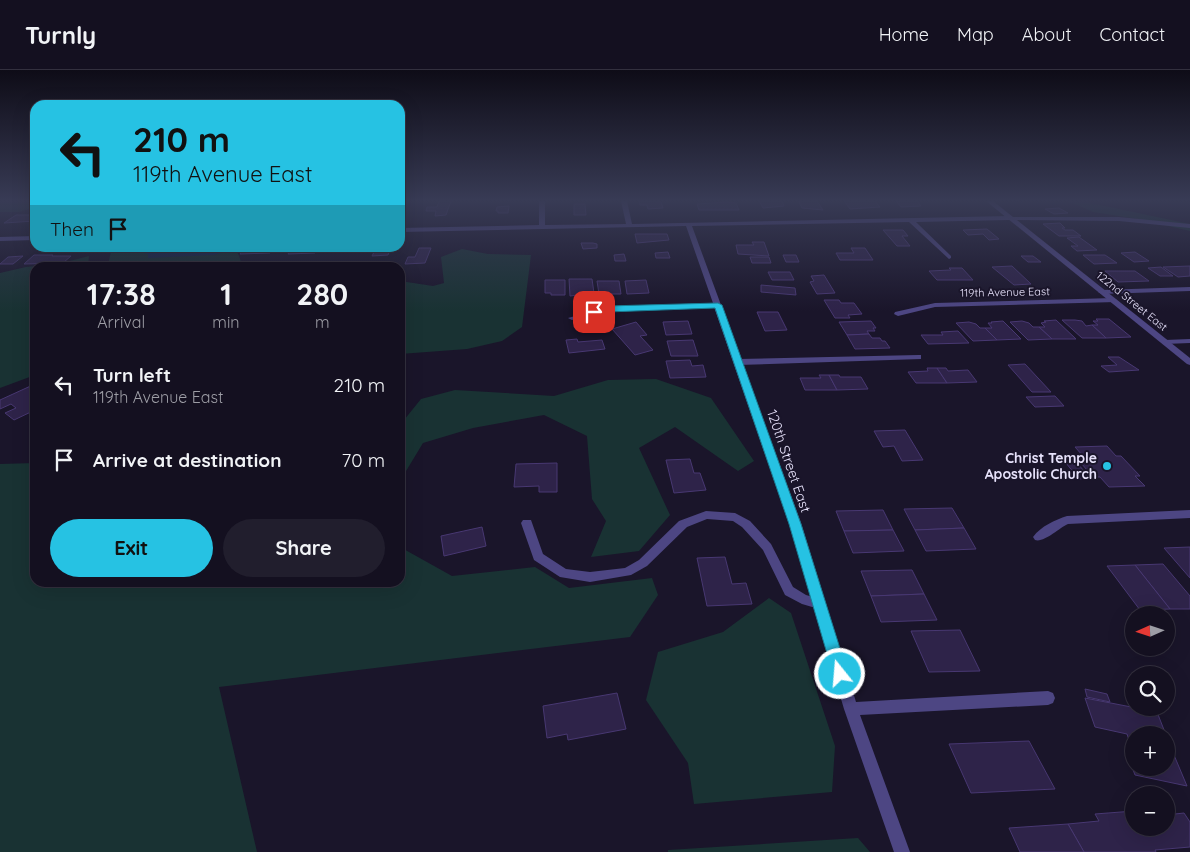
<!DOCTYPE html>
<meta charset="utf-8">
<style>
:root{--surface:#141020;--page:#211e2d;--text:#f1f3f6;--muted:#9d9da5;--line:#33303e;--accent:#26c2e3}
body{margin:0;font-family:Quicksand,sans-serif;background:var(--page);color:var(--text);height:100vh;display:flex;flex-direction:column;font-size:19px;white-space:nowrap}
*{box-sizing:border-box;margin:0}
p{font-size:16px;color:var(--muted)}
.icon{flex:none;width:28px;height:28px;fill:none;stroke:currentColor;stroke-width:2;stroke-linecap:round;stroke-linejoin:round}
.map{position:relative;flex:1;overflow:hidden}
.side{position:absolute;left:30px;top:192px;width:375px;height:325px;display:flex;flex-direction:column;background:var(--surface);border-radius:15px;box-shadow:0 5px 20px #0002,0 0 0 1px var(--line)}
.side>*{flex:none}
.guide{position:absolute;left:30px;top:30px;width:375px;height:152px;border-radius:15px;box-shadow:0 5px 20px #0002,0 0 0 1px var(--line);background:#26c2e3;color:#111;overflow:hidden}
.needle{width:32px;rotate:267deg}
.buttons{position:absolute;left:1125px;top:536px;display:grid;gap:10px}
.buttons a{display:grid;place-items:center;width:50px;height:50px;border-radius:50%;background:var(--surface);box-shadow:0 5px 20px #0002,0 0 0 1px var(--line);font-size:25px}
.pin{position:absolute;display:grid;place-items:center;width:42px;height:42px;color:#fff;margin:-21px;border-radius:10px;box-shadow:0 2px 8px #0006}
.me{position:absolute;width:55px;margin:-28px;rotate:343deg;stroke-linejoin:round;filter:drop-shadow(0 0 4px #0008)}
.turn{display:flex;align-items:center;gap:18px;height:105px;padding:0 20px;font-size:22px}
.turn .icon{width:65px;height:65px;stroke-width:2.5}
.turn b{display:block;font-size:35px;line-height:42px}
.then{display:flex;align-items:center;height:48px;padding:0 20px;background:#0003;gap:10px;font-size:19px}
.eta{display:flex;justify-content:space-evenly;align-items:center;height:85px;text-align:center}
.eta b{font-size:30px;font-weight:700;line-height:35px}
.action{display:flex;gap:10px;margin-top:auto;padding:10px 20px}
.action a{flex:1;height:58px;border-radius:30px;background:var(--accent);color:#111;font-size:20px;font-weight:700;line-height:58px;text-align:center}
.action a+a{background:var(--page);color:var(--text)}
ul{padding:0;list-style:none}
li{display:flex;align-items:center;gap:15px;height:75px;padding:0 20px}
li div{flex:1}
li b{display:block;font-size:19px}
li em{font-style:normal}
header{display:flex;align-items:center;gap:30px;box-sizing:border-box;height:70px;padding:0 25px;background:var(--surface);border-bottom:1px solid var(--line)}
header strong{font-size:24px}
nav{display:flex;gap:28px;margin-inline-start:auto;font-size:18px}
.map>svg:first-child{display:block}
.green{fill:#193233}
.water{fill:#17274c}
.building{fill:#2e2349;stroke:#483872}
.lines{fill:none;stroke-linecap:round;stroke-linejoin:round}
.service{fill:#4d4683;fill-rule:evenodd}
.minor{fill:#4d4683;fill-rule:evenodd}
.tertiary{fill:#4d4683;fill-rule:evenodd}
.route{fill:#26c2e3;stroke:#197e94}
.poi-dot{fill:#26c2e3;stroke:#1a152a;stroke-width:2}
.labels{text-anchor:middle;stroke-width:4;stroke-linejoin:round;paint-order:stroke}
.far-street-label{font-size:11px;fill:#e7e2fb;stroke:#1a152a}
.poi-label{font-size:14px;font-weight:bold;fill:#e7e2fb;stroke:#1a152a;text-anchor:end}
.street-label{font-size:14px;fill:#e7e2fb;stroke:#1a152a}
</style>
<header>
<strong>Turnly</strong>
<nav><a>Home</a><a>Map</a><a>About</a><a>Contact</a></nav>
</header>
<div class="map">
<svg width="1190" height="782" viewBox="0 0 1190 782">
<rect width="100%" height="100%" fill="#1a152a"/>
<g class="green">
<path d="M0,131h35v6l-16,5h-19z"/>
<path d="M1068,131h13l109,23v7l-52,-12 -45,-7z"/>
<path d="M112,178h124l7,19 -136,1z"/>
<path d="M462,179l26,5 43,1 -9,72 -20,14 -35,8 -67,5v-73l33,5 11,-3 -3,-26z"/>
<path d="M89,186l-1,11 -53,1v107l-35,13v-115l26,-6 32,-3z"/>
<path d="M348,194l19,3h-109z"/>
<path d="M656,309l55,19 43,63 -16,10 -63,-44 -36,21 31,67 -31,36 -48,6 15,-36 -14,-22 -5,-63 -43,-21 -71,13 -50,15 -23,38v-56l21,-26 34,-9 99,6 54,-16z"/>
<path d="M35,393v119h365v-35l52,29 83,-9 34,21 83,-10 6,17 -28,42 -411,50 38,165h-257v-388z"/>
<path d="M769,528l22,15 44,133 -3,46 -138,12 -6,-41 -42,-63 12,-48 65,-20z"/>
<path d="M858,768l12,14h-202v-2z"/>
</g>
<path class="water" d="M126,178h93l2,5 -7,2 -66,3v-4l-5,-1 -30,-2z"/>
<g class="building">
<path d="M439,131h12l-5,14 -11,1 1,-5h-10l1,-4h10z"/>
<path d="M639,131l22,1 2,6 -15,1 -1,-4h-7z"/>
<path d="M759,131h23l2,5 -21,2z"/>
<path d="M806,131h11l6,9 -21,-2 -3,-6z"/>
<path d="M844,131h31l5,6 -30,2z"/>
<path d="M896,131h21l4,5 -20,1z"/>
<path d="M727,132l9,1 3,7h-40l-2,-6z"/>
<path d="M574,134h11l1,11h-12z"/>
<path d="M509,136l-1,7h-10v-2h-2l1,-4z"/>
<path d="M1059,138l9,5 -14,1 -9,-5z"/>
<path d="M16,145h19v6l-31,2z"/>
<path d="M1060,153l5,5h-3l3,2h8l8,6h-22l-16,-12z"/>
<path d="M987,159l12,10 -10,1 -6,-6 -15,1 -5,-5z"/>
<path d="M883,160h20l5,6h-6l8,10h-13z"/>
<path d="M635,164h32l2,6 -32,3z"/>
<path d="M1079,167l18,13 -20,1 -6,-5h7l-11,-8z"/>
<path d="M752,172h12l5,14 -31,-2 -2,-9h18z"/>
<path d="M581,173h12l4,1v4l-14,1z"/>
<path d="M245,178h28l-3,5 -30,1z"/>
<path d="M292,178h26l-3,5 -27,1z"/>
<path d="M376,178h15l-3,7 -16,1z"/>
<path d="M419,178h12l-6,15 -20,1 3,-7h7z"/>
<path d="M851,178h14l8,12h-33l-4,-7h18z"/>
<path d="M668,182l2,6h-14l-1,-5z"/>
<path d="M1135,182l14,9 -15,1 -13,-9z"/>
<path d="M624,184l2,7h-11l-1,-6z"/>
<path d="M34,185h19l-1,1h19l-8,7 -39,1z"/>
<path d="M783,185h13l3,7h-13z"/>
<path d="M1083,185h22l12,8 -23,1z"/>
<path d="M23,186l-10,8h-13l8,-7z"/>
<path d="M1021,186h12l8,6h-13z"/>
<path d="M750,187h19l2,6h-19z"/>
<path d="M1012,196l19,18 -17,1 -22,-18z"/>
<path d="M1190,196v10l-12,1 -15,-10z"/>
<path d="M1161,197l12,9h-13l-12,-8z"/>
<path d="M949,198h13l11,12h-36l-8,-9 22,-1z"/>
<path d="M1105,201h30l14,10 -31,1z"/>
<path d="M768,202h22l4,8h-22z"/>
<path d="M824,205l11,18 -18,1 -7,-12 4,-1 -3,-5z"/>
<path d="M569,209h23l2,14 -24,3z"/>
<path d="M545,210h20v15h-14v-2h-6z"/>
<path d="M646,210l3,13 -22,1 -2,-13z"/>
<path d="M597,211h22l2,13h-22z"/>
<path d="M761,215l34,3 1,7 -35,-3z"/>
<path d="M824,230h15l2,3h13l8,11 -14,1 2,3h-15z"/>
<path d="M757,242h21l9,18 -22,1z"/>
<path d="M1096,249h13l22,18 -25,1 -14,-13h6l-5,-4h5z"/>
<path d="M1056,250l20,19h-24l-13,-12h6l-4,-4 5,-1 -2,-1z"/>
<path d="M1062,250h13l7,1 4,5 6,-1 14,13h-24z"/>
<path d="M688,251l4,13 -26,1 -3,-13z"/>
<path d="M871,251l5,7h-3l2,3h-8l2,3 -22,1 -8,-13z"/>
<path d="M1003,251l18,18 -24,1 -12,-12h7l-4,-5h4l-1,-1z"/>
<path d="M1022,251l7,2 4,4h6l13,12 -24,1 -18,-18z"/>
<path d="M636,252l11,13 -7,1 13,14 -18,5 -23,-26z"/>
<path d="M969,252l7,2 4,4h5l12,12 -24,1 -17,-18z"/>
<path d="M958,261l11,12 -41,1 -7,-9h22l-2,-3z"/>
<path d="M869,264l3,4h8l2,3h3l5,7 -35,1 -8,-14z"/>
<path d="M577,269l1,3 24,-2 3,9 -36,4 -3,-13z"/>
<path d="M693,270l5,16h-27l-4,-15z"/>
<path d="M1108,287h11l20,13 -30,2 -8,-6 16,-1z"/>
<path d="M690,290l2,6 11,-1 3,12 -36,1 -4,-17z"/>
<path d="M1025,294l26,28h-19l-24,-27z"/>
<path d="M927,298h10l10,15h-31l-8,-11 20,-1z"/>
<path d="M937,298h9l2,3 20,-1 9,12 -30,1z"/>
<path d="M819,305h10l8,15h-32l-5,-12h21z"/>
<path d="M829,305h10l1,2h21l7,12 -31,1z"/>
<path d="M35,314v26l-21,10 -9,-7 11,-5 -5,-4 -11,5v-9z"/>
<path d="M1055,326l9,10 -29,1 -9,-10z"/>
<path d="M905,360l18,30 -21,1 -8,-15 -11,1 -9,-16z"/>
<path d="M1107,376l9,10h5l19,20h-5l10,10 -36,1 -9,-10h-7l-18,-21h8l-8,-9z"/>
<path d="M1061,387h11l18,21 -11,1z"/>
<path d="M690,389l4,14h6l6,17 -32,3 -8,-33z"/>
<path d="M557,393v29h-18v-6l-25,1 2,-23z"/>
<path d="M952,438l12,20 -49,2 -11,-21z"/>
<path d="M883,440l10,20 -49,1 -8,-20z"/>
<path d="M482,457l4,19 -42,10 -3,-20z"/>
<path d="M964,458l12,21 -50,2 -11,-21z"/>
<path d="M893,460l11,21 -51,2 -9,-22z"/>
<path d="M1190,477v31l-26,-30z"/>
<path d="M725,487l7,27 14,-1 6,21 -45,2 -10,-48z"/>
<path d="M1163,494l27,32v13h-20l-35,-44z"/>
<path d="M1135,495l35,44 -30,1 -33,-44z"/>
<path d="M912,500l12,24 -53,2 -10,-25z"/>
<path d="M924,524l13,26 -56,2 -10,-26z"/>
<path d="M960,560l20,41 -51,1 -18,-41z"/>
<path d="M1085,619l22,5 3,8 -23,-5z"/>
<path d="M617,623l9,36 -58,11 -1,-6 -20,4 -4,-32z"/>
<path d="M1085,628l72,14 9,23h-32v33h32v-32l21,50 -52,-11 -9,-24 7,1 -6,-18 -32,-7z"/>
<path d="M1029,671l26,48 -84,4 -22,-49z"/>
<path d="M1134,741v17h32v-13l18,-2 6,9v25l-35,3 1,2h-72l-16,-28 31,-3 -4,-7z"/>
<path d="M1068,754l16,28h-64l-11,-24z"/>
</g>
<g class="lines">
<g class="service">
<path d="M1007,147h112l71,7v4l-71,-7 -110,-1 -2,-1z"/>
<path d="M1190,217v4l-88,3 -4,-2 4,-2z"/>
<path d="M918,285h3v4l-183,6 -4,-3 4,-3z"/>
<path d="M706,441l29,2 15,8 21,23 22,43 13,8 17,5 2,4 -2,4 -4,1 -17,-5 -17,-9 -22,-45 -21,-23 -9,-6 -26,-2 -20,8 -40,39 -16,9 -41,7 -30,-5 -26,-17 -13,-37 2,-3h8l12,34 23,15 24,3 35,-4 14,-8 40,-39z"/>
</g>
<g class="minor">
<path d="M539,131h6v24l81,-1 -5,-23h6l5,23 377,-8 3,2 -3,2 -93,2 35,34v2l-2,1 -40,-37 -217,4 109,297 55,179 192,-11 5,2 2,5 -2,5 -5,2 -188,10 50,137h-16l-50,-143 -55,-186 -75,-216 -107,4 -35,9 -4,-2 39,-11 106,-4 -27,-77 -286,6v-4l139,-3z"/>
<path d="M35,166v4l-35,1v-4z"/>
<path d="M1113,228l4,2 -1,2 -181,5 -37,9 -4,-2 1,-2 40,-9z"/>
<path d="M1190,269v4l-25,1 -4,-2 4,-2z"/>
<path d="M1190,440v8l-122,6c-9,4 -24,19 -33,16l-2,-3c8,-11 22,-17 34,-21z"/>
</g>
<path class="tertiary" d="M986,131h7l197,157v7l-3,-1z"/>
</g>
<linearGradient id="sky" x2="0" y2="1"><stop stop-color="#0e0c17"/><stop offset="0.54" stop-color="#383b55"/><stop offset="1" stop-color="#383b55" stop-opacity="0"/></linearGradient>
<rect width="1190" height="241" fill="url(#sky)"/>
<path class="route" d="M718,233l4,2 79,219 47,150 -2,5 -6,2 -5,-2 -2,-5 -44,-150 -74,-216 -108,4 -13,2 -5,-2 18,-6z"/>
<circle class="poi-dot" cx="1107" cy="396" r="5"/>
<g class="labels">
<g class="far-street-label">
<text transform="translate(1005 222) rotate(-1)" y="4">119th Avenue East</text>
<text transform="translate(1132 231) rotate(39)" y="4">122nd Street East</text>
</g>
<g class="poi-label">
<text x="1097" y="393">Christ Temple<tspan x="1097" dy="16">Apostolic Church</tspan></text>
</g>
<g class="street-label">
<text transform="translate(789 391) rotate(71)" y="5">120th Street East</text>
</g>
</g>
</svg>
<div class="buttons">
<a><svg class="needle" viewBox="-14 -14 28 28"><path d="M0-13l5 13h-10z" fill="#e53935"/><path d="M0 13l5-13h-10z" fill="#9d9da5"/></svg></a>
<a><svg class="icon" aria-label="search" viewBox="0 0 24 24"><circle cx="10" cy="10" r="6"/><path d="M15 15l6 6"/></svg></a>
<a>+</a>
<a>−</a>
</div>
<div class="pin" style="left:594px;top:242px;background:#d93025"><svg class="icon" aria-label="arrive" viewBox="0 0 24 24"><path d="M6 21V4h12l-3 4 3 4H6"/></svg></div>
<svg class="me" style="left:840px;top:604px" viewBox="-20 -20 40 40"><circle r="17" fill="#26c2e3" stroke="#fff" stroke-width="3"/><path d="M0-11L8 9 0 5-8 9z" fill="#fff"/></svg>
<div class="guide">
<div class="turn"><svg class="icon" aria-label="left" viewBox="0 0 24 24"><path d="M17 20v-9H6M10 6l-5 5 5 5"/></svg><div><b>210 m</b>119th Avenue East</div></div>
<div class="then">Then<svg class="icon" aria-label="arrive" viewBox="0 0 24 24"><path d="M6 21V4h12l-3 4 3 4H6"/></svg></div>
</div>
<section class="side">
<div class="eta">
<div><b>17:38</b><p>Arrival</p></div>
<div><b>1</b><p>min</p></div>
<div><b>280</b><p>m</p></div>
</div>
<ul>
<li><svg class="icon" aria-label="left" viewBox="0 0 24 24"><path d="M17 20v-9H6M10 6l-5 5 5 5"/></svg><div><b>Turn left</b><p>119th Avenue East</p></div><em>210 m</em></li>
<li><svg class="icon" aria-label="arrive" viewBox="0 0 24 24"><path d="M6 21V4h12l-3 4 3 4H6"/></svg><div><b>Arrive at destination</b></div><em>70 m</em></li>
</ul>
<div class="action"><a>Exit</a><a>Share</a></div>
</section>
</div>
